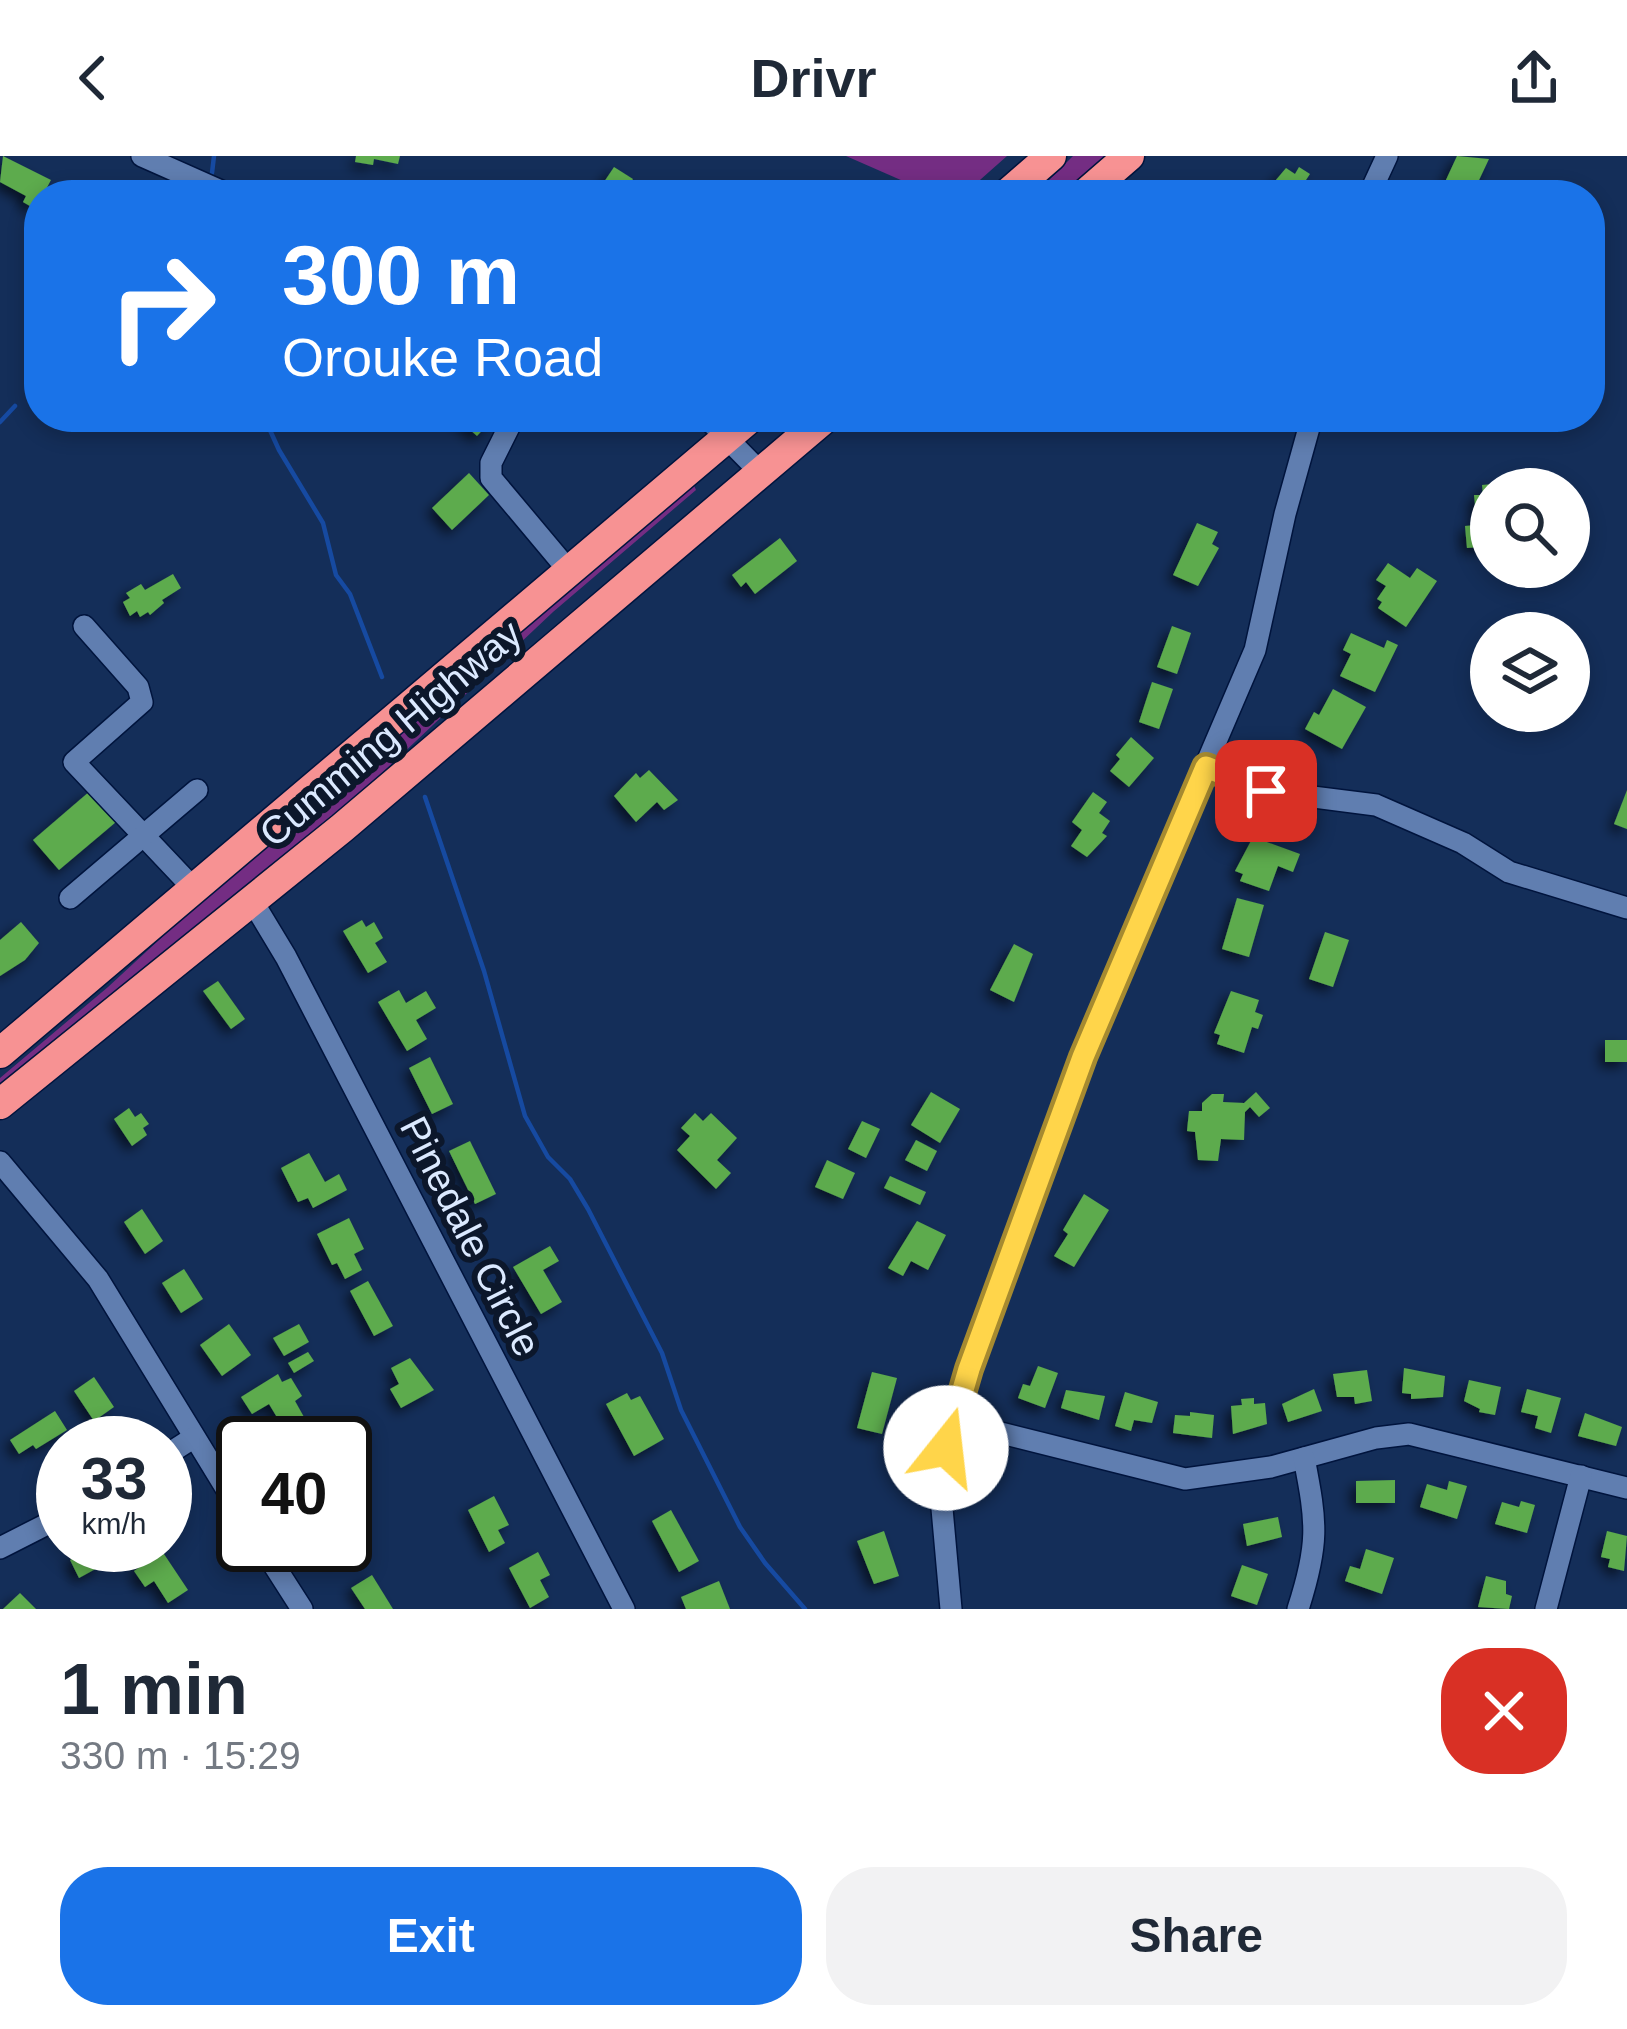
<!DOCTYPE html>
<meta charset="utf-8">
<style>
:root{--surface:#fff;--page:#f2f2f3;--text:#1f2937;--muted:#747a83;--accent:#1a73e8}
body{margin:0;font-family:Arial,sans-serif;background:var(--page);color:var(--text);height:100vh;display:flex;flex-direction:column;font-size:45px;white-space:nowrap}
*{box-sizing:border-box;margin:0}
p{font-size:39px;color:var(--muted)}
.icon{flex:none;width:66px;height:66px;fill:none;stroke:currentColor;stroke-width:2;stroke-linecap:round;stroke-linejoin:round}
.map{position:relative;height:1453px;overflow:hidden}
.side{display:flex;flex-direction:column;background:var(--surface);flex:1}
.side>*{flex:none}
.guide{position:absolute;left:24px;top:24px;width:1581px;height:252px;border-radius:48px;box-shadow:0 6px 18px #0003;background:#1a73e8;color:#fff;overflow:hidden}
.controls{position:absolute;left:1470px;top:312px;display:grid;gap:24px}
.controls a{display:grid;place-items:center;width:120px;height:120px;border-radius:50%;background:var(--surface);box-shadow:0 6px 18px #0003;font-size:60px}
.speed{position:absolute;left:36px;top:1260px;display:flex;gap:24px;font-size:60px;font-weight:700;text-align:center}
.speed>*{display:grid;place-content:center;width:156px;height:156px;border-radius:50%;background:var(--surface);box-shadow:0 6px 18px #0003;line-height:1}
.speed small{font-size:30px;font-weight:400}
.speed .limit{border:6px solid #111;border-radius:18px;background:#fff;color:#111}
.pin{position:absolute;display:grid;place-items:center;width:102px;height:102px;color:#fff;margin:-51px;border-radius:24px;box-shadow:0 6px 18px #0006}
.me{position:absolute;width:132px;margin:-66px;rotate:16deg;stroke-linejoin:round;filter:drop-shadow(0 0 9px #0008)}
.turn{display:flex;align-items:center;gap:42px;height:252px;padding:0 60px;font-size:54px}
.turn .icon{width:156px;height:156px;stroke-width:2.5}
.turn b{display:block;font-size:84px;line-height:102px}
.round{display:grid;place-items:center;flex:none;width:126px;height:126px;border-radius:48px;background:var(--page)}
.head{display:flex;align-items:center;justify-content:space-between;height:204px;padding:0 60px}
h1{font-size:72px;font-weight:600;line-height:90px}
.button{display:flex;gap:24px;margin-top:auto;padding:24px 60px}
.button a{flex:1;height:138px;border-radius:48px;background:var(--accent);color:#fff;font-size:48px;font-weight:600;line-height:138px;text-align:center}
.button a+a{background:var(--page);color:var(--text)}
header{display:flex;justify-content:space-between;align-items:center;height:156px;padding:0 60px;background:var(--surface);font-size:54px;font-weight:600}
.map>svg:first-child{display:block}
.green{fill:#742d83}
.lines{fill:none;stroke-linecap:round;stroke-linejoin:round}
.stream{stroke:#164aa1;stroke-width:4.5}
.building{fill:#5dab4d;filter:url(#shadow)}
.minor-casing{stroke:#00143d;stroke-width:24}
.highway-casing{stroke:#00143d;stroke-width:33}
.minor{stroke:#607eb0;stroke-width:21}
.highway{stroke:#f79293;stroke-width:30}
.route-casing{stroke:#a68a30;stroke-width:30}
.route{stroke:#ffd54a;stroke-width:21}
.labels{text-anchor:middle;stroke-width:12;stroke-linejoin:round;paint-order:stroke}
.street-label{font-size:39px;fill:#dbe9ff;stroke:#0c172b}
</style>
<header><svg class="icon" aria-label="back" viewBox="0 0 24 24"><path d="M15 5l-7 7 7 7"/></svg>Drivr<svg class="icon" aria-label="share" viewBox="0 0 24 24"><path d="M12 15V3M7 8l5-5 5 5M5 13v7h14v-7"/></svg></header>
<div class="map">
<svg width="1627" height="1453" viewBox="0 0 1627 1453">
<defs>
<filter id="shadow"><feDropShadow dx="-5.5" dy="5.5" stdDeviation="6" flood-color="#0009"/></filter>
</defs>
<rect width="100%" height="100%" fill="#142e59"/>
<g class="green">
<path d="M846,0h161l-44,39h-28z"/>
<path d="M1073,0h39l-45,39h-33z"/>
<path d="M693,327l3,7 -143,122 -240,226 -313,255v-15l108,-91 185,-171z"/>
</g>
<g class="lines">
<g class="stream">
<path d="M212,17l2,-17"/>
<path d="M36,229l3,-2"/>
<path d="M264,261l15,33 44,73 13,52 14,19 32,83"/>
<path d="M0,266l15,-16"/>
<path d="M425,641l59,174 41,145 23,41 22,22 18,30 74,144 19,57 59,117 25,36 40,46"/>
</g>
</g>
<g class="building">
<path d="M3,0l48,24 -8,15h-4l-4,14 -12,-7 3,-6 -26,-14z"/>
<path d="M356,0h44l-2,8 -24,-5 -1,6 -18,-3z"/>
<path d="M1457,0l32,3 -17,36h-24l5,-9 -8,-4z"/>
<path d="M614,11l19,12 -10,16h-12l-11,-7z"/>
<path d="M1299,11l11,7 -14,21 -31,-2 21,-25 9,6z"/>
<path d="M456,261h35l2,2 -16,17z"/>
<path d="M469,317l20,22 -37,35 -20,-22z"/>
<path d="M1503,327l1,6h-13v57l-24,2 -2,-22 12,-1 -3,-30h9l-1,-10z"/>
<path d="M1197,367l21,9 -6,12 7,4 -21,38 -25,-11z"/>
<path d="M780,382l17,23 -42,33 -9,-12 -5,5 -9,-12z"/>
<path d="M1388,407l22,15 7,-10 20,13 -31,46 -28,-19 4,-6 -5,-3 9,-13 -10,-6z"/>
<path d="M173,418l8,14 -19,12 2,3 -14,12 -2,-3 -8,5 -3,-6 -7,5 -7,-14 7,-4 -4,-5 15,-9 4,6z"/>
<path d="M1172,470l19,7 -14,41 -20,-7z"/>
<path d="M1351,477l33,15 3,-8 11,5 -23,47 -35,-16 11,-22 -8,-4z"/>
<path d="M1152,526l21,7 -14,40 -20,-7z"/>
<path d="M1333,533l33,18 -24,42 -37,-20 9,-17 5,3z"/>
<path d="M1131,581l23,21 -25,29 -19,-16 10,-12 -4,-4z"/>
<path d="M649,614l29,30 -14,10 -7,-8 -21,20 -22,-26 22,-23 4,5z"/>
<path d="M1627,634v39l-13,-5z"/>
<path d="M90,635l26,31 -57,48 -26,-30z"/>
<path d="M1093,636l14,10 -8,11 11,8 -8,12 5,3 -20,21 -16,-11 11,-16 -10,-8z"/>
<path d="M1253,681l47,17 -7,18 -15,-6 -9,25 -29,-10 3,-7 -8,-3z"/>
<path d="M1237,742l27,7 -15,52 -27,-8z"/>
<path d="M362,764l4,7 8,-5 9,16 -8,5 12,19 -19,11 -25,-42z"/>
<path d="M21,766l18,21 -14,17 -25,16v-36z"/>
<path d="M1325,776l24,8 -16,47 -24,-8z"/>
<path d="M1014,788l19,10 -19,48 -24,-12z"/>
<path d="M218,825l27,38 -14,10 -28,-38z"/>
<path d="M399,834l7,13 20,-12 10,17 -20,12 11,19 -20,12 -29,-49z"/>
<path d="M1231,835l28,9 -4,12 8,3 -5,14 -6,-2 -8,26 -27,-9 3,-9 -6,-2z"/>
<rect x="1605" y="884" width="22" height="22"/>
<path d="M430,901l23,47 -21,10 -23,-46z"/>
<path d="M931,936l29,17 -20,34 -29,-18z"/>
<path d="M1256,936l14,16 -11,9 -9,-10 -5,5 -1,28 -23,-1 -3,22 -20,-1 -3,-28 -8,-1 2,-20h13v-8l10,-9h12l-1,8 21,1z"/>
<path d="M129,952l6,9 6,-4 8,11 -6,4 4,7 -15,11 -18,-27z"/>
<path d="M695,957l8,8 8,-8 26,25 -20,22 14,13 -15,16 -39,-39 13,-14 -9,-8z"/>
<path d="M862,965l18,8 -14,29 -18,-9z"/>
<path d="M916,984l21,11 -10,20 -22,-11z"/>
<path d="M470,985l26,53 -21,10 -26,-53z"/>
<path d="M309,997l16,29 14,-8 8,16 -34,18 -5,-10 -10,4 -17,-34z"/>
<path d="M827,1004l28,13 -12,26 -28,-12z"/>
<path d="M890,1020l36,16 -6,13 -36,-17z"/>
<path d="M1084,1038l25,16 -35,57 -20,-11 14,-22 -5,-4z"/>
<path d="M142,1053l21,32 -18,13 -21,-32z"/>
<path d="M349,1062l15,31 -10,5 8,16 -17,9 -8,-16 -5,2 -15,-31z"/>
<path d="M917,1065l29,14 -18,35 -17,-9 -8,15 -15,-8z"/>
<path d="M550,1090l9,15 -16,9 19,32 -21,12 -28,-47z"/>
<path d="M184,1113l19,30 -22,14 -19,-30z"/>
<path d="M368,1125l25,45 -19,10 -24,-45z"/>
<path d="M229,1168l22,31 -29,21 -22,-31z"/>
<path d="M299,1168l10,18 -25,14 -11,-18z"/>
<path d="M308,1196l6,9 -20,12 -6,-10z"/>
<path d="M410,1202l24,32 -33,18 -11,-19 9,-5 -8,-16z"/>
<path d="M1038,1210l20,7 -13,35 -27,-10 5,-14 7,2z"/>
<path d="M1404,1212l41,8 -2,21 -32,2v-5l-9,-1z"/>
<path d="M1367,1214l5,31 -17,3 -1,-7h-17l-4,-23z"/>
<path d="M872,1216l25,6 -15,56 -25,-6z"/>
<path d="M278,1218l4,8 9,-4 11,18 -7,5 9,16 -20,12 -15,-25 -17,10 -11,-17z"/>
<path d="M94,1221l20,30 -20,14 -20,-30z"/>
<path d="M1469,1224l32,7 -6,28 -16,-3 1,-3 -16,-8z"/>
<path d="M1314,1233l8,22 -34,11 -6,-18z"/>
<path d="M1527,1233l34,9 -10,35 -16,-5 3,-12 -17,-4z"/>
<path d="M1066,1234l39,6 -6,24 -38,-12z"/>
<path d="M1125,1236l33,10 -6,21 -18,-3 -3,11 -16,-5z"/>
<path d="M627,1237l4,7 9,-4 24,43 -30,17 -28,-52z"/>
<path d="M1254,1242v6l11,-1 2,21 -34,10 -2,-28 11,-1 -1,-6z"/>
<path d="M55,1255l12,19 -31,19 -3,-4 -14,9 -9,-14z"/>
<path d="M1190,1256l24,3 -2,23 -39,-5 2,-18 15,1z"/>
<path d="M1585,1257l37,14 -6,19 -38,-10z"/>
<path d="M1395,1324v23h-39v-22z"/>
<path d="M1449,1325l18,5 -10,33 -37,-12 7,-23 20,6z"/>
<path d="M494,1340l15,29 -11,5 7,13 -16,9 -21,-42z"/>
<path d="M1521,1345l14,4 -8,28 -32,-9 7,-22 17,5z"/>
<path d="M671,1354l28,51 -20,11 -27,-51z"/>
<path d="M1278,1361l4,20 -35,9 -4,-22z"/>
<path d="M884,1375l15,45 -25,8 -17,-43z"/>
<path d="M1607,1375l20,5 -3,35 -16,-4 2,-8 -9,-2z"/>
<path d="M345,1377l8,11 -22,15 -10,-14h24z"/>
<path d="M158,1389l30,45 -20,13 -14,-22 -9,6 -11,-16 9,-6 -12,-18z"/>
<path d="M91,1392l10,18 -22,12 -9,-18z"/>
<path d="M1366,1393l28,9 -12,36 -37,-13 5,-15 10,3z"/>
<path d="M538,1396l12,23 -10,5 9,17 -19,11 -21,-40z"/>
<path d="M1242,1409l26,9 -11,31 -26,-9z"/>
<path d="M372,1419l21,34h-28l-14,-21z"/>
<path d="M1486,1420l20,5v13l6,2 -3,13 -31,-2z"/>
<path d="M719,1425l11,28h-44l-5,-12z"/>
<path d="M20,1437l16,16h-33z"/>
</g>
<g class="lines">
<defs>
<g id="minor">
<path d="M142,0l88,39"/>
<path d="M1369,39l18,-39"/>
<path d="M514,261l-23,46v15l78,93"/>
<path d="M706,261l55,56"/>
<path d="M84,470l54,61 4,15 -68,60 121,128"/>
<path d="M1206,611l60,24 110,14 87,38 46,29 118,36"/>
<path d="M70,742l127,-108"/>
<path d="M251,743l35,58 338,652"/>
<path d="M0,1006l98,117 145,237"/>
<path d="M953,1265l232,58 86,-12 105,-29 33,-4 218,54"/>
<path d="M165,1300l28,-18"/>
<path d="M261,1389l41,64"/>
<path d="M0,1392l63,-32"/>
<path d="M951,1453l-12,-134 14,-54 145,-404 157,-367 30,-136 27,-97"/>
<path d="M1298,1453c21,-65 19,-85 6,-151"/>
<path d="M1546,1453l35,-133"/>
</g>
<g id="highway">
<path d="M1006,39l45,-39"/>
<path d="M1084,39l45,-39"/>
<path d="M0,897l751,-636"/>
<path d="M0,948l342,-276 484,-411"/>
</g>
</defs>
<use href="#minor" class="minor-casing"/>
<use href="#highway" class="highway-casing"/>
<use href="#minor" class="minor"/>
<use href="#highway" class="highway"/>
</g>
<g class="lines">
<defs>
<path id="route" d="M946,1292l23,-79 114,-312 123,-290 60,24"/>
</defs>
<use href="#route" class="route-casing"/>
<use href="#route" class="route"/>
</g>
<g class="labels">
<g class="street-label">
<text transform="translate(390 577) rotate(-40)" y="14">Cumming Highway</text>
<text transform="translate(471 1080) rotate(63)" y="14">Pinedale Circle</text>
</g>
</g>
</svg>
<div class="controls">
<a><svg class="icon" aria-label="search" viewBox="0 0 24 24"><circle cx="10" cy="10" r="6"/><path d="M15 15l6 6"/></svg></a>
<a><svg class="icon" aria-label="layers" viewBox="0 0 24 24"><path d="M12 4l9 5-9 5-9-5zM3 14l9 5 9-5"/></svg></a>
</div>
<div class="speed"><div>33<small>km/h</small></div><div class="limit">40</div></div>
<div class="pin" style="left:1266px;top:635px;background:#d93025"><svg class="icon" aria-label="arrive" viewBox="0 0 24 24"><path d="M6 21V4h12l-3 4 3 4H6"/></svg></div>
<svg class="me" style="left:946px;top:1292px" viewBox="-20 -20 40 40"><circle r="19" fill="#fff"/><path d="M0-13L10 11 0 6-10 11z" fill="#ffd54a"/></svg>
<div class="guide">
<div class="turn"><svg class="icon" aria-label="right" viewBox="0 0 24 24"><path d="M7 20v-9h11M14 6l5 5-5 5"/></svg><div><b>300 m</b>Orouke Road</div></div>
</div>
</div>
<section class="side">
<div class="head"><div><h1>1 min</h1><p>330 m · 15:29</p></div><a class="round" style="background:#d93025;color:#fff"><svg class="icon" aria-label="close" viewBox="0 0 24 24"><path d="M6 6l12 12M18 6L6 18"/></svg></a></div>
<div class="button"><a>Exit</a><a>Share</a></div>
</section>
